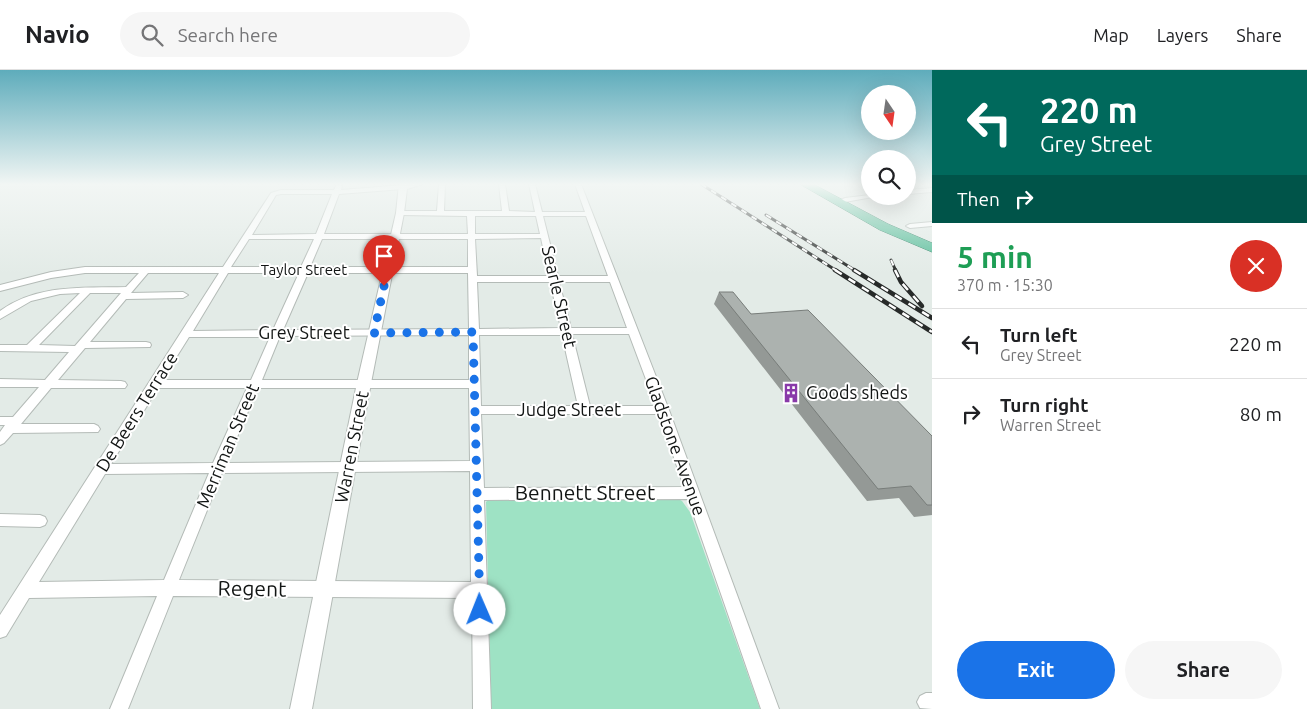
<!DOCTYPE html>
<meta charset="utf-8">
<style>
:root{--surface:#fff;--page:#f6f6f6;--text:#202124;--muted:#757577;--line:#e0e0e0;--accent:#1a73e8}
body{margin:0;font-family:Ubuntu,sans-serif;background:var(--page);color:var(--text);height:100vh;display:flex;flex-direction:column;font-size:19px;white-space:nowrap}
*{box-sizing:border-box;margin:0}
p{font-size:16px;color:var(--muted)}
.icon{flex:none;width:28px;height:28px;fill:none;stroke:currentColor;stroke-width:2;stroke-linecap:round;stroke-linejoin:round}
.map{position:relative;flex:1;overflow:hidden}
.panel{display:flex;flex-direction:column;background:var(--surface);width:375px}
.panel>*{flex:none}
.guide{background:#00695c;color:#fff;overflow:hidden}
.needle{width:32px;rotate:167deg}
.controls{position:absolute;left:861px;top:15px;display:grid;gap:10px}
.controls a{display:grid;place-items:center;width:55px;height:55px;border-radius:50%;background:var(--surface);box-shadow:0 5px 20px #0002;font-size:25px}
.pin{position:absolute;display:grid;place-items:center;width:42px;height:42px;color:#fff;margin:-51px -21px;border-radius:50% 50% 50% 0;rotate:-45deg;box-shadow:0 0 5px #0007}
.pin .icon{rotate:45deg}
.me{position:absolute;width:55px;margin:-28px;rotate:359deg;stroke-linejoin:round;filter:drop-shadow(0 0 4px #0008)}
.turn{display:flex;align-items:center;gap:18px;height:105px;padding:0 25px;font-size:22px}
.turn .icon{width:65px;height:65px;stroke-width:2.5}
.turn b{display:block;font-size:35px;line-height:42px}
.then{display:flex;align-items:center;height:48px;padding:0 25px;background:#0003;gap:10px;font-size:19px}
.round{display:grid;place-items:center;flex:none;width:52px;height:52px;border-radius:26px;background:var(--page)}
.summary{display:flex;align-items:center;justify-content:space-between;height:85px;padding:0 25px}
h1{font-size:30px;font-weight:700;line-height:38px;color:#1e9e55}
.action{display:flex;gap:10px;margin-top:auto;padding:10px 25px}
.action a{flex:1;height:58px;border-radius:30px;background:var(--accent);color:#fff;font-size:20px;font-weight:700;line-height:58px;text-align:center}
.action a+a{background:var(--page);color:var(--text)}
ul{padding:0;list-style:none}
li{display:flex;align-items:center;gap:15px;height:70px;padding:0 25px;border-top:1px solid var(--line)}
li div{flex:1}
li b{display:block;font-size:19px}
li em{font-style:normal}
header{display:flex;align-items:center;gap:30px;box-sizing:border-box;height:70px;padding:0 25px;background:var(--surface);border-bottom:1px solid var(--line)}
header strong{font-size:24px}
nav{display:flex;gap:28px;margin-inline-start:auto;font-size:18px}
.search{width:350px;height:45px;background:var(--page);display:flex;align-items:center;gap:12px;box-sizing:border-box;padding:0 18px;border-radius:28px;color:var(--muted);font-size:19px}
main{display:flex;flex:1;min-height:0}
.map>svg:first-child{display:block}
.green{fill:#9ee2c4}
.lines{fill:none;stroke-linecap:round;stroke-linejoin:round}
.minor-casing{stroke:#b4bbb7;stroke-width:2}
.tertiary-casing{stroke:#b4bbb7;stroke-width:2}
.trunk-casing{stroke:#23765a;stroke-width:1}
.minor{fill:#fff;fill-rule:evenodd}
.tertiary{fill:#fff;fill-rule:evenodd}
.trunk{fill:#56bc98;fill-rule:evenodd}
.rail-far1-casing{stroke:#272a29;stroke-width:3}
.rail-casing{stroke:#272a29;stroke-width:4.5}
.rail-far1{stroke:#fff;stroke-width:2;stroke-dasharray:6;stroke-linecap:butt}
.rail{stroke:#fff;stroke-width:2.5;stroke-dasharray:8;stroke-linecap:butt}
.wall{fill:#949996}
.building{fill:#acb2af;stroke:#787d7a}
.route{stroke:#1a73e8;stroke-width:9;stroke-dasharray:0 16.2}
.labels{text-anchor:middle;stroke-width:4;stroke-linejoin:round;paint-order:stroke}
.far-street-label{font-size:15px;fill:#121514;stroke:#fff}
.street-label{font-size:18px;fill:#121514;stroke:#fff}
.poi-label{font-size:18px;fill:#121514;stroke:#fff;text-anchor:start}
.near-street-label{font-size:21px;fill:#121514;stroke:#fff}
</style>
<header>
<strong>Navio</strong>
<div class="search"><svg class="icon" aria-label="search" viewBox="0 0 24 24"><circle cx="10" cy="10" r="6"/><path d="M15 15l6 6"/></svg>Search here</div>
<nav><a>Map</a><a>Layers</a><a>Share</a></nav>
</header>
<main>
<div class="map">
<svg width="932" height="639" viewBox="0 0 932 639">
<rect width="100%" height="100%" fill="#e3ebe7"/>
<path class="green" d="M677,428l5,3 8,11 70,197h-269l-5,-207 3,-3z"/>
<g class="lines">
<defs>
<g id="minor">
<path d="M337,114l5,2 -1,4 62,-5 3,2 -3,2 -64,5 -15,40h144l-1,-18 -67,-1 -4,-2 4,-2h37l2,-27h6l-1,27h58l-3,-27h6l4,27 26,1 -6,-28h6l7,28h43l-10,-28h6l88,226 110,299h-18l-73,-210 -204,1 7,209h-18l-1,-111 -299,-2 -45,113h-18l47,-113 -128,2 -23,38 -6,2v-23l219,-342h-71l-17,20 52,-1 5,3 -5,3 -57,1 -36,43h56l4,1 1,2 -1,2 -65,1 -27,32 63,1 4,1 2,3 -2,3h-74l-30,36h73l4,2 2,3 -2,3 -85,1 -9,10 -4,2v-13l5,-7h-5v-8h13l26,-30h-39v-8l45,1 24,-28 -69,-1v-6h27l53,-52 -20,1 -29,7 -31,18v-8c37,-27 83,-23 126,-24l13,-14h-54l-34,5 -51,13v-6l51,-13 34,-5h138l48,-74 10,-3h53zM281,124h51l-16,40 -64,1 24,-40zM475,146h61l4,18h-65zM543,146h43l22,60h-50zM541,168l8,38h-72l-2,-37zM249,169h65l-13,28h-70zM322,169h146v28h-158zM228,203h71l-26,57 -80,1zM308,203h160l1,56 -186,1zM477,212h73l11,46 -82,1zM559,212h51l17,46h-56zM90,223h31l-46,53 -36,-1zM572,264h57l27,72h-66zM469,265v45h-207l18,-44zM479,265h83l16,71h-97zM189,267h81l-19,43h-89zM158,318h89l-34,75 -102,1zM258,318h211l1,73 -244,2zM481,344h178l25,73 -200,1zM470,401l1,111 -292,-2 43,-107zM209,403l-45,107 -125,2 66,-108z"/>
<path d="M932,118v4l-24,2v-4z"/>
<path d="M870,125v1h8l-33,6 -4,-2 4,-2z"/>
<path d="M932,152v4l-22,2 -4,-2 4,-2z"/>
<path d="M0,444l40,1 5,2 2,4 -2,4 -5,2 -40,-1z"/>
<path d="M926,623h6v16l-12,-1 -3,-6 3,-6z"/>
</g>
<path id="tertiary" d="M399,114h24l-16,5 -3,24 -33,170 -59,326h-22l67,-326 39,-170z"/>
<path id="trunk" d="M800,114h13l75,40 44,19v9l-52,-22z"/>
</defs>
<use href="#minor" class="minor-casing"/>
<use href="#tertiary" class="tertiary-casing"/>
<use href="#trunk" class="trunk-casing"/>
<use href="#minor" class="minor"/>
<use href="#tertiary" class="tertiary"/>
<use href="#trunk" class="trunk"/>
<defs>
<g id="rail-far1">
<path d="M701,114l136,87"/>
<path d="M766,145l90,56"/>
<path d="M891,190l5,11"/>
</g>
<g id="rail">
<path d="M835,200l97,62"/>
<path d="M854,200l78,48"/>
<path d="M895,200l6,12 21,24"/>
</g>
</defs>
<use href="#rail-far1" class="rail-far1-casing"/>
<use href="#rail" class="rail-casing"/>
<use href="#rail-far1" class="rail-far1"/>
<use href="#rail" class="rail"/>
</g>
<path class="wall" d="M719,222l213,144v79l-18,2 -15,-19 -32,3 -153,-197z"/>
<path class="building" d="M719,222h14l18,22 57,-4 124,126v69h-5l-16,-19 -33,3z"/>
<linearGradient id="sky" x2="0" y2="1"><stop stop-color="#5eacbb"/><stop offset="0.56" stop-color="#f2f6f4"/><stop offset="1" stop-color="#f2f6f4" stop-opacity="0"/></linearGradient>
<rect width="932" height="204" fill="url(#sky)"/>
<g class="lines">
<path class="route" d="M384,216l-10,47 99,-1 7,278"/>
</g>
<defs>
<symbol id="building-bare" viewBox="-9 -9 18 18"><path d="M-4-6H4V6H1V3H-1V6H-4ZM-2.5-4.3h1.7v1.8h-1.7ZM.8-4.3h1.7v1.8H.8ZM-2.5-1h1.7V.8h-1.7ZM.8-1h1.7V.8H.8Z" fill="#8939a9" stroke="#fff" stroke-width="2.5" paint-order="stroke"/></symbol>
</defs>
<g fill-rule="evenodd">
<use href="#building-bare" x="777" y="309" width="28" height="28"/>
</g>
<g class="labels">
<g class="far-street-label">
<text x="304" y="205">Taylor Street</text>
</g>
<g class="street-label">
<text transform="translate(559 227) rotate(77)" y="6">Searle Street</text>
<text x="304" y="269">Grey Street</text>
<text x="569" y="346">Judge Street</text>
<text transform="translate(137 342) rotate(-58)" y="6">De Beers Terrace</text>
<text transform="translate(228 376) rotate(-67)" y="6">Merriman Street</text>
<text transform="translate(675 376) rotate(70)" y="6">Gladstone Avenue</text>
<text transform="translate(352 377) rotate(-79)" y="6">Warren Street</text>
</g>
<g class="poi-label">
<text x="806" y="329">Goods sheds</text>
</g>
<g class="near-street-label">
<text x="585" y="430">Bennett Street</text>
<text transform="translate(252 519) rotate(1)" y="7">Regent</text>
</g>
</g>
</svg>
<div class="controls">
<a><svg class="needle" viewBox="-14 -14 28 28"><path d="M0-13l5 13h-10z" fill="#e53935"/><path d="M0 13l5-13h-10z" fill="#757577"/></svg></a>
<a><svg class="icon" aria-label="search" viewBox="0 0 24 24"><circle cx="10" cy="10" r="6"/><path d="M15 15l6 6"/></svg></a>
</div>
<div class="pin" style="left:384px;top:216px;background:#d93025"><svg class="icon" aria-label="arrive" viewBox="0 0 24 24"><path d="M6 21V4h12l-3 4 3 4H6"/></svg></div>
<svg class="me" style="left:480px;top:540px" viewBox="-20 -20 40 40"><circle r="19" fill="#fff"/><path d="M0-13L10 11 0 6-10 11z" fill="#1a73e8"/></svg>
</div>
<section class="panel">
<div class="guide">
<div class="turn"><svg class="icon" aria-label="left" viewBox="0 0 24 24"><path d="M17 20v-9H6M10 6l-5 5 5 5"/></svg><div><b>220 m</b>Grey Street</div></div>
<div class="then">Then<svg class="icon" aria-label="right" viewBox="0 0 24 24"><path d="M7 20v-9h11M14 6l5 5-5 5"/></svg></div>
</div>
<div class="summary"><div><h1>5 min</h1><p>370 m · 15:30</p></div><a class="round" style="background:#d93025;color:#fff"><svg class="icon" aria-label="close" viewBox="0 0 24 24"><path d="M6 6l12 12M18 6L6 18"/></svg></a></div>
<ul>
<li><svg class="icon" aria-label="left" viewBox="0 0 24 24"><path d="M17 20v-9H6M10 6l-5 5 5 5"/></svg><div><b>Turn left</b><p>Grey Street</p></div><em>220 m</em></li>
<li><svg class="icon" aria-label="right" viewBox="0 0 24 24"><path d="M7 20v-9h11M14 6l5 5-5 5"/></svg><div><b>Turn right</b><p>Warren Street</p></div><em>80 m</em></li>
</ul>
<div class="action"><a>Exit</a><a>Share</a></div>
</section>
</main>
